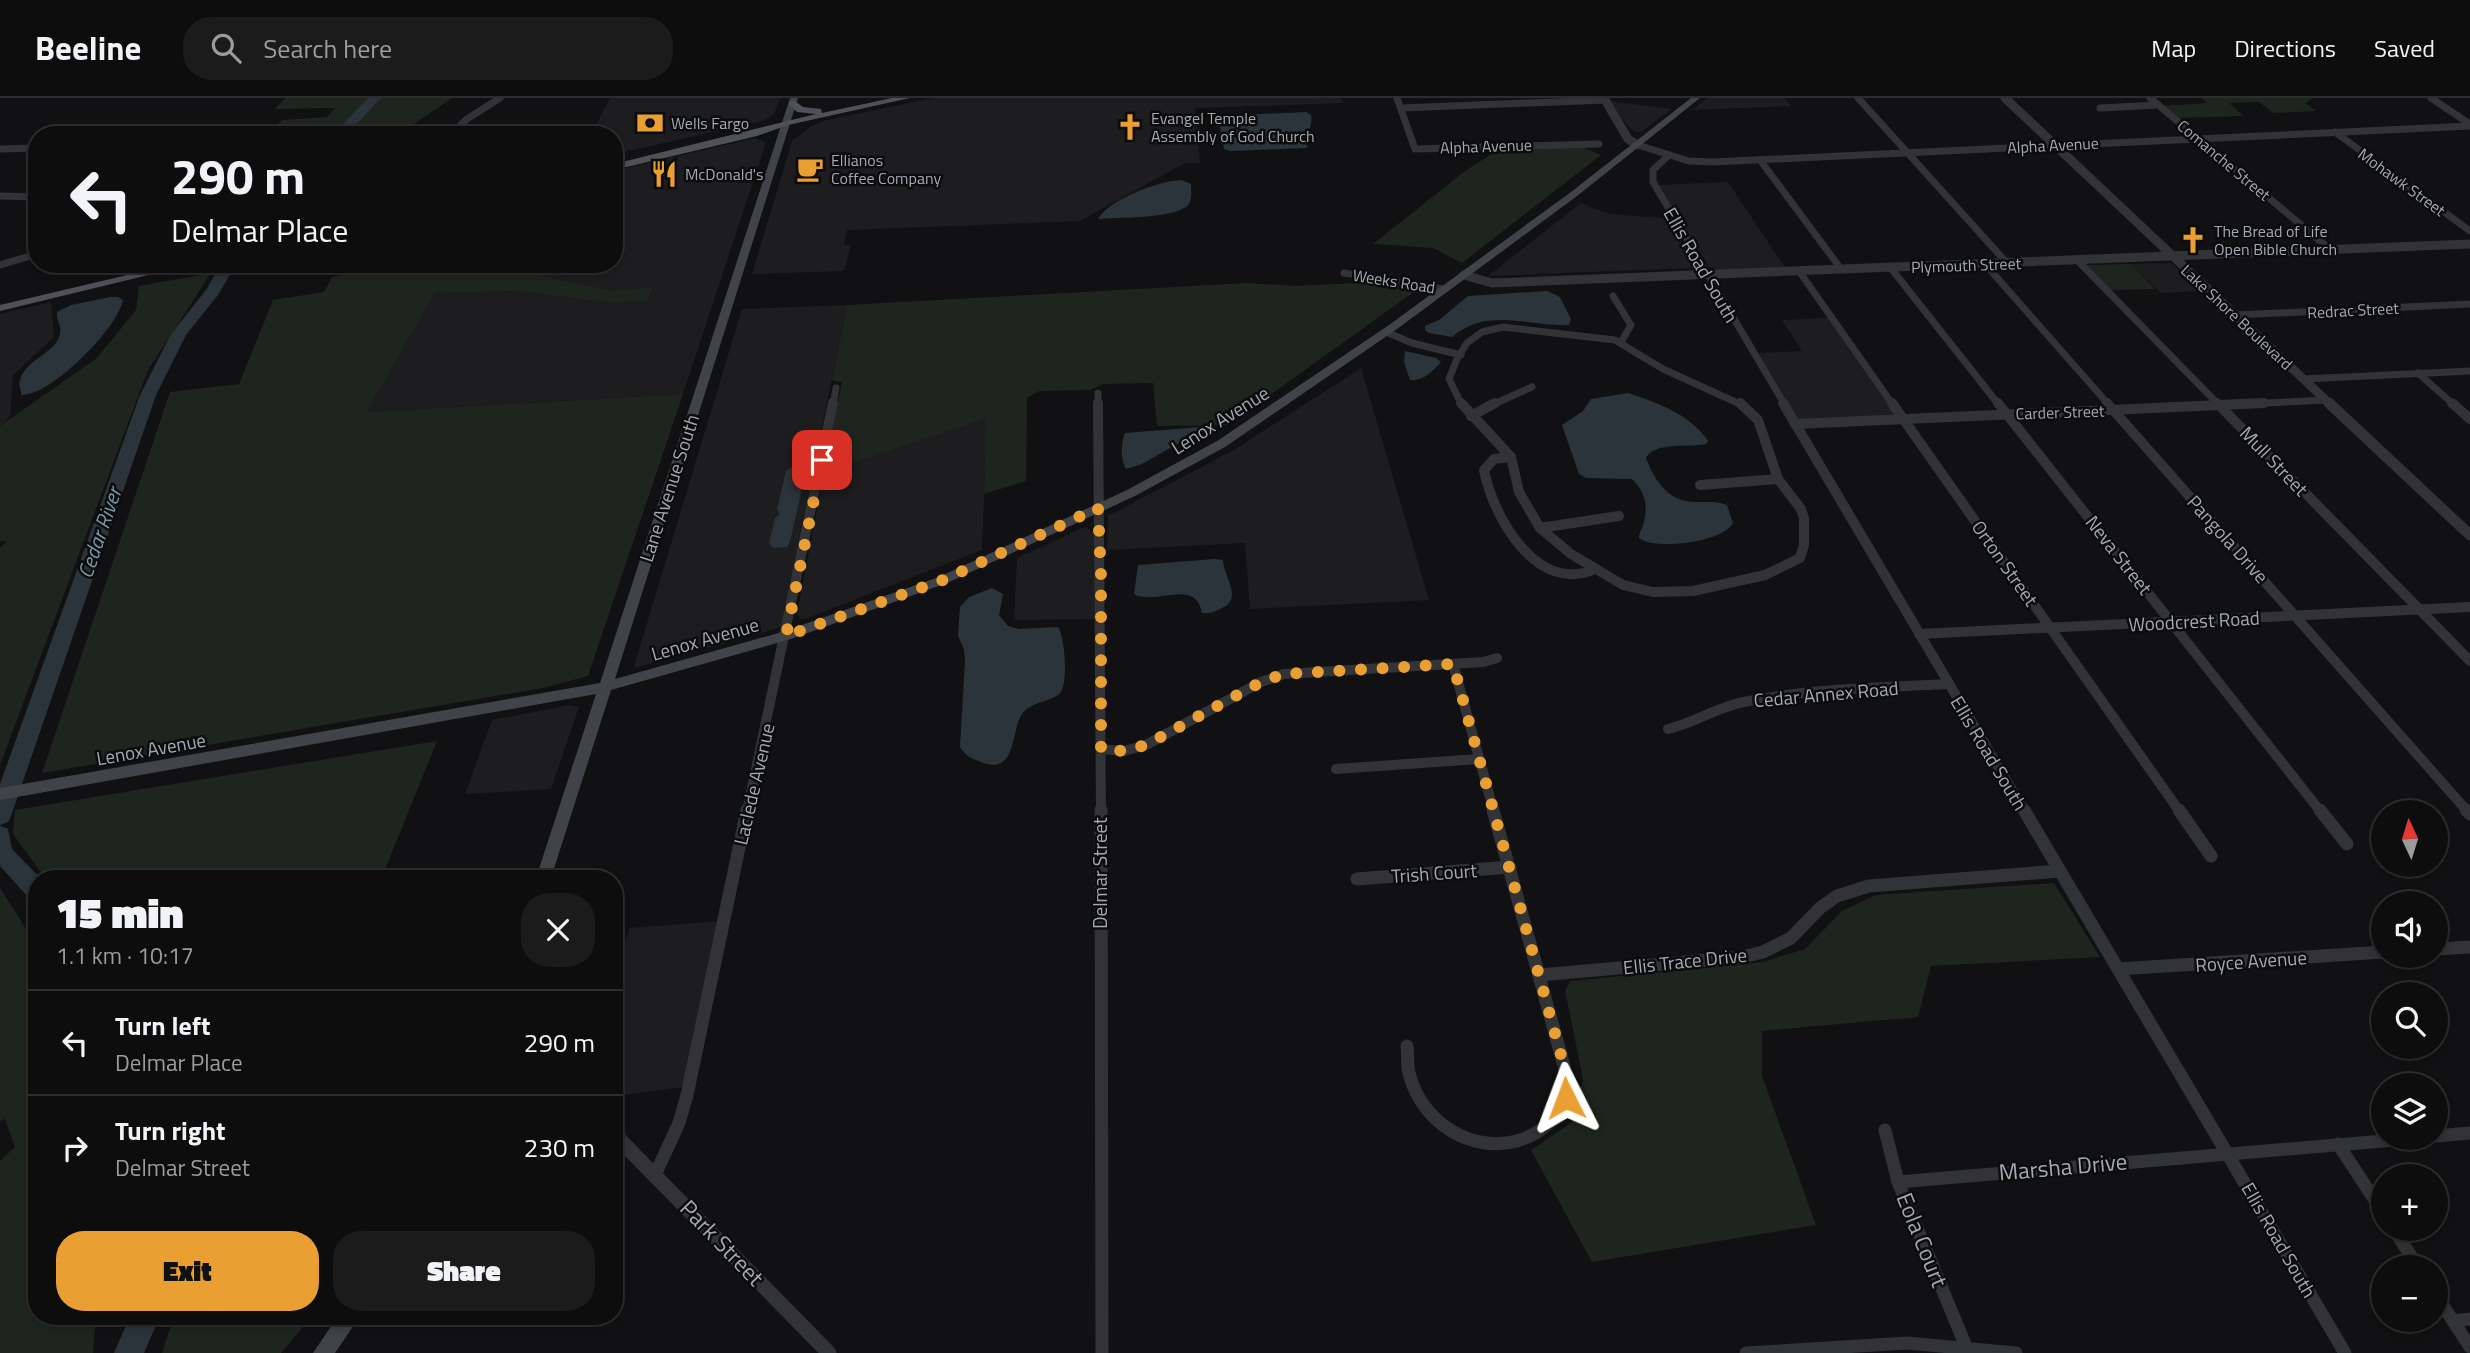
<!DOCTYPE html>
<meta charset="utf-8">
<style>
:root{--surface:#0d0d0e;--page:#1b1b1c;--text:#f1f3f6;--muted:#9a9c9e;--line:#2d2d2e;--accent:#ea9f32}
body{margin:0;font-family:"Titillium Web",sans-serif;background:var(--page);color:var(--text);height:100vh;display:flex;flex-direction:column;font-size:26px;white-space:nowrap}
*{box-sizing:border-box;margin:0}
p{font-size:23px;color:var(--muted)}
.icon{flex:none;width:38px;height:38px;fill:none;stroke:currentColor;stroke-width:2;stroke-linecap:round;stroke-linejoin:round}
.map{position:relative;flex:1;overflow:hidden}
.side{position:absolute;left:28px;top:772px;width:595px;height:455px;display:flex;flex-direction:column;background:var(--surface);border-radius:28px;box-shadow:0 4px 10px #0003,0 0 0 2px var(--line)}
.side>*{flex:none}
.banner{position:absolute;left:28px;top:28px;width:595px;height:147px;border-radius:28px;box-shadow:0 4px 10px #0003,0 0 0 2px var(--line);background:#0d0d0e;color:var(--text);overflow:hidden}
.needle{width:46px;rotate:356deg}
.buttons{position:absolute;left:2371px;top:702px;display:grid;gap:14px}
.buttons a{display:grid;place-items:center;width:77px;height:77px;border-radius:50%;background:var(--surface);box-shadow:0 4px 10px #0003,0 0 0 2px var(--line);font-size:35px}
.pin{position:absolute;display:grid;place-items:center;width:60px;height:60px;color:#fff;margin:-30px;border-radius:14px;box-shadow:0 4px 10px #0006}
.me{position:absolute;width:77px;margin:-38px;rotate:357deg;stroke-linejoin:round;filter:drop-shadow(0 0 5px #0008)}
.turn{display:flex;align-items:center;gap:24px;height:147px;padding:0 28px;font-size:32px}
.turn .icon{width:91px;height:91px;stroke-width:2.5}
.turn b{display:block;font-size:49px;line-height:60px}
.round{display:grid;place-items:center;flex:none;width:74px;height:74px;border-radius:28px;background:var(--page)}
.summary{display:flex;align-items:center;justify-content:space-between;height:119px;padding:0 28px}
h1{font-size:42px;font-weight:800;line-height:52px}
.action{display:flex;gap:14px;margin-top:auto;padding:14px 28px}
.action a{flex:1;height:80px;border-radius:28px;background:var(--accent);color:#111;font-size:28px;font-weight:800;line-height:80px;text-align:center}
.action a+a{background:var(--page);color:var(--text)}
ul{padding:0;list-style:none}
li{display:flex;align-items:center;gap:21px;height:105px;padding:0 28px;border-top:2px solid var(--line)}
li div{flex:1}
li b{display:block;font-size:26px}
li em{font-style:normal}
header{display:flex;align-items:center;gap:42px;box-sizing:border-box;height:98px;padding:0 35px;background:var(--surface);border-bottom:2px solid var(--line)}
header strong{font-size:33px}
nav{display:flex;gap:38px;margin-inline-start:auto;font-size:24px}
.search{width:490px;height:63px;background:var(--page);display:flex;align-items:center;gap:18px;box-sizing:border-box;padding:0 24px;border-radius:28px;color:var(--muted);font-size:26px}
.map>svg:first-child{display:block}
.built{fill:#1d1d1f}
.green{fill:#1e251e}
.water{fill:#2b343a}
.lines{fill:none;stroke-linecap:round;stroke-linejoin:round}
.river{fill:#2b343a;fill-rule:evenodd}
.minor-far2{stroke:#323337;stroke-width:7}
.minor-far1{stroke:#323337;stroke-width:10}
.minor{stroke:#323337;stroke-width:13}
.tertiary-far2{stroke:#323337;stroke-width:9}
.tertiary-far1{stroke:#323337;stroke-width:11}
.tertiary{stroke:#323337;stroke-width:15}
.secondary{fill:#404347;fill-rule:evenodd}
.primary{fill:#4e5156;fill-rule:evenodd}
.route{stroke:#ea9f32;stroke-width:12;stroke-dasharray:0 21.6}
.labels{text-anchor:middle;stroke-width:5;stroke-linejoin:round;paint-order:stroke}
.far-poi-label{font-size:16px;fill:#a3a9b3;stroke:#0c0c0d;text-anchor:start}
.far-street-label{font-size:16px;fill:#a3a9b3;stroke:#0c0c0d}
.street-label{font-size:19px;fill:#a3a9b3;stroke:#0c0c0d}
.water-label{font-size:21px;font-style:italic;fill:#7b99ad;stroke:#0c0c0d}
.near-street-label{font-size:23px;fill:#a3a9b3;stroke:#0c0c0d}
</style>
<header>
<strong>Beeline</strong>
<div class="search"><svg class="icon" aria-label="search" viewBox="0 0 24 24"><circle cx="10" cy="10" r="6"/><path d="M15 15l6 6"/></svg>Search here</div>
<nav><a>Map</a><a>Directions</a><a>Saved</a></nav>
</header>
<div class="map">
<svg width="2470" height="1255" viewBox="0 0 2470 1255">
<rect width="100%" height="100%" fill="#111113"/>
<g class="built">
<path d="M610,0h170l-6,16 -11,7 -149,33v-19h-23z"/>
<path d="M933,0h408l2,5 -148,5 5,55h-15l-105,58 -233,9 -3,15h7l-7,26 -92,3 40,-133 18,-14 13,-6z"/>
<path d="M1708,0h76l7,8 -99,4z"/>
<path d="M1610,3l62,8 -31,23h-5l-7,-4z"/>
<path d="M755,40l11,5 -83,251 -316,18 68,-119 82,-2 93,12 37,-1 6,-13 -43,1 -88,-19 -134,4 -3,-11h229v-93z"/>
<path d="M1728,84l58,87 -75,1 -53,-85z"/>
<path d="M1581,105l28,11 56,4 29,50 -206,8z"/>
<path d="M2171,165l30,28 -40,2 -30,-29z"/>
<path d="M51,204l3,35 -41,38 -3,42 -10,9v-112z"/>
<path d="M847,207l-66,322 -54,16 -89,24 -4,-1 108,-357z"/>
<path d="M1828,220l67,94v3l-93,5 -5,-2 -39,-65 44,-2 -20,-31z"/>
<path d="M1361,270l68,232 -179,9 -5,-66 -138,7 1,-34 126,-66z"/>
<path d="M987,319l-5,133 -177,69 -5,-1 -3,-4 27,-141z"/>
<path d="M1085,429l9,5 1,87 -81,1 3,-62z"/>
<path d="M570,607l9,2 -28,82 -86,5 27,-74z"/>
<path d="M720,823l-35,166 -71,9v-123l16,-45z"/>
</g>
<g class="green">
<path d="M285,0h167l-47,32 -3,5h-135l15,-15 45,-3 8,-9 -60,1z"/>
<path d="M2202,0h111l-8,5 11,8 -42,2 -15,-11 -30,1 15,13 -66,2 -16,-12 45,-3z"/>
<path d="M1580,48l21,9 -139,108 -29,-15 -60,-4 92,-73 33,-21z"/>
<path d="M2131,166l24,25 -45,1 -24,-25z"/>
<path d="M386,167l2,10 134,-4 88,19 43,-2 -6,14 -37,1 -93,-12 -82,2 -68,119 316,-18 -95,282 -45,12 -501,85 128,-381 69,-8 34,-84 51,-8 8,-15z"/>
<path d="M211,175l-63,97 -148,395v-217l7,-7h-7v-115l97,-68 39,-48 3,-24z"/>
<path d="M1372,184l46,7 -190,136 -71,1 -4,-43 -49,1 -14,6 -51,1 -12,7 -1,83 -42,13 2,-76 -162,55 18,-91 -10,-2 15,-75 400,-22 51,3z"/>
<path d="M437,643l-53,131 -48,6h-291l-32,-44 2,-24z"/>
<path d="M2054,785l46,74 -169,9 -13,51 -156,14v45l54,149 -224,37 -61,-112 41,-28 11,-43 -18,-89 5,-9 193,-19 42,-13 37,-38 34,-16z"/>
<path d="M0,790l37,58v370h59l-3,37h-93v-192l15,-14 -10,-28 -5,2z"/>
<path d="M174,1218h138l-31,37h-119z"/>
</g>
<g class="water">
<path d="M1306,14l5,3c2,12 -5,19 -5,30l3,1 -3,2 -76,3 -6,-2 -5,-30 2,-3z"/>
<path d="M1181,82l10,4c0,7 2,17 -4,22 -15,13 -68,11 -89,13 12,-20 60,-38 83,-39z"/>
<path d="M1547,193l13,6 11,22 -2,6c-42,2 -81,-19 -117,12l-23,-4 -4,-3v-4l14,-6 29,-24z"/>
<path d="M110,199h8l5,3c-5,28 -73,97 -102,95 1,-6 -4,-8 0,-18 8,-19 36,-25 39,-43 2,-8 -4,-14 -3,-22l14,-7z"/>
<path d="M1405,253l31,7 5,4c-8,9 -19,20 -31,18l-6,-18z"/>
<path d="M1628,295c30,10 62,21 80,48l-2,3c-17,4 -51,-3 -60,14 10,26 24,45 53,44 10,0 18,-1 28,3l6,18c-9,19 -78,28 -94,15 0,-7 4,-10 5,-16 4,-18 1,-30 -12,-43l-46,-1 -7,-4 -17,-49 21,-14 8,-12z"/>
<path d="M1201,329l-3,5 -56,32 -16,5c-6,-10 -5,-27 -1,-36z"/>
<path d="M793,368l13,4 -16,72 -3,5 -14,1 -4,-5 6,-25 5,-4 -3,-4 9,-39z"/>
<path d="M1215,461l8,1c1,17 19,38 1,47 -8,4 -13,7 -22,6 -6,-36 -47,-7 -68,-19l4,-29z"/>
<path d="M992,490l11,6 -4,21 9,11 11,3 39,-2c7,9 11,60 1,67 -11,9 -27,7 -37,20 -11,15 -5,63 -41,48 -11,-4 -15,-6 -21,-15l5,-86 -1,-12 -6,-13 2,-29 9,-10z"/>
</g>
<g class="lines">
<g class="river">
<path d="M368,0h13l-35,37h-13z"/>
<path d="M221,166h15l-18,31 -32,40 -30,60 -145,421 -3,6 -8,3v-41l140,-389 31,-61 35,-44z"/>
<path d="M0,728l8,3 4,20 28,29h-3v23l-8,-3 -29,-32z"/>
<path d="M130,1218h30l-16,37h-30z"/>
</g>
<g class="minor-far2">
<path d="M1397,0l18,51 184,-5"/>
<path d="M1858,0l149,165"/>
<path d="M2150,0l181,152"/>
<path d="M2431,0l39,26"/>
<path d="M1401,10l205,-8"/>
<path d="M2100,10l58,-3"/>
<path d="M2335,34l135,99"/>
<path d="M450,37l17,-16 33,-21"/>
<path d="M541,37l3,-6"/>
<path d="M1638,47l51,16 24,1 757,-36"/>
<path d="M0,51l37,-1"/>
<path d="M1669,57l-16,15v12l132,223"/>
<path d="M1760,62l81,109"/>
<path d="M0,98l37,1"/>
<path d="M2078,163l141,144"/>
<path d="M1985,166l124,141"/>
<path d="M0,167l37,-11"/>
<path d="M1890,169l109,138"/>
<path d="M1799,173l94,134"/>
<path d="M1344,175l100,16"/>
<path d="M1613,198l18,29 -10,17"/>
<path d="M2236,217l234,-11"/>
<path d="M1386,234l26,11 49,12"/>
<path d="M2418,275l36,32"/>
<path d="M2304,281l166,-8"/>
<path d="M1098,295v12"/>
<path d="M833,307l3,-17"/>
<path d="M1462,307l-13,-26 8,-20 10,-16 15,-11 21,-5 112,13 48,29 79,36"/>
<path d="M1492,307l40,-18"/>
<path d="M2225,307l101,-5"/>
</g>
<g class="minor-far1">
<path d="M1098,305l3,409"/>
<path d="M1461,305l50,54 8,35 21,36 31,26 52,31 30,7 40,-1 72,-16 35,-17 4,-13v-27l-3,-9 -23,-30 -20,-59 -18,-17"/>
<path d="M1783,305l242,409"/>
<path d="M1892,305l288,409"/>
<path d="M1998,305l323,409"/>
<path d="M2107,305l361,409"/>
<path d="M2217,305l253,258"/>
<path d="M2452,305l18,16"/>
<path d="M1471,318l24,-13"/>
<path d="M1795,326l469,-21"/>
<path d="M1511,359l-17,2 -10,11c9,47 53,125 111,99"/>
<path d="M1700,387l78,-6"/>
<path d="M1540,430l79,-12"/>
<path d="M1919,536l551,-27"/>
<path d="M1453,566l41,148"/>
<path d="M1668,631c26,-6 49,-22 76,-27 66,-14 135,-14 203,-18"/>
<path d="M1101,651l23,2 22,-6 115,-63 23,-8 199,-12 14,-4"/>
<path d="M1336,671l143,-10"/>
<path d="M747,714l86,-409"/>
</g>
<g class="minor">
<path d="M1101,712l1,543"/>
<path d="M2024,712l321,543"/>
<path d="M2179,712l32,46"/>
<path d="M2320,712l27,34"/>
<path d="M2466,712l4,4"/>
<path d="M1357,781l153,-12"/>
<path d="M2436,851l34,-2"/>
<path d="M2118,871l266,-17"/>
<path d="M1540,877l202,-18 21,-5 28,-14 29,-30 17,-12 32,-10 190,-15"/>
<path d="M1407,948c1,9 0,19 2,27 14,58 80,90 130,58 13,-9 26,-22 28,-38 1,-9 -2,-18 -3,-27l-71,-256"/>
<path d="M1885,1032l13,52 69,167"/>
<path d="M2436,1038l34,-3"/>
<path d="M2338,1046l46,70"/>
<path d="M655,1077l24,-52 8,-28 60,-285"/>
<path d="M1898,1084l521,-44"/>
<path d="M2393,1130l25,39"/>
<path d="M2436,1197l34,52"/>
<path d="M2453,1223l17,-2"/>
<path d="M1746,1255l161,-10 109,10"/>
</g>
<g class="tertiary-far2">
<path d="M1604,0l24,41 10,6"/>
<path d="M2005,0l326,307"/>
<path d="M1464,177l28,8 978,-39"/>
</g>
<path class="tertiary-far1" d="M2329,305l141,132"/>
<path class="tertiary" d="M614,1036l215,219"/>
<g class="secondary">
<path d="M790,0h8l-183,581 167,-47 157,-55 188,-87 90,-49 172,-116 182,-133 120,-94h9l-123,98 -180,133 -172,118 -90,49 -188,87 -156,56 -180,51 -60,188h-15l60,-184 -596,106v-12l600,-105z"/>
<path d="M338,1218h22l-25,37h-22z"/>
</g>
<g class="primary">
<path d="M892,0h18l-122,27 -31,11 -143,34v-6l202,-50 -19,-2 -8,-7v-4h6l8,6 18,2 1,4z"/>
<path d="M174,166h20l-194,47v-6z"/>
</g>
</g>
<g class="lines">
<path class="route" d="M822,362l-36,176 157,-56 155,-72 3,68v173l23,2 22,-6 115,-63 23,-8 169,-10 111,402 4,24 -2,8"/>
</g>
<defs>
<symbol id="bank-bare" viewBox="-9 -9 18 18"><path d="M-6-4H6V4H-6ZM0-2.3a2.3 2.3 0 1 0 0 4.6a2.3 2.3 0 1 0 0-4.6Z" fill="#ea9f32" stroke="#0c0c0d" stroke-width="2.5" paint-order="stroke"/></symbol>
<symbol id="church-bare" viewBox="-9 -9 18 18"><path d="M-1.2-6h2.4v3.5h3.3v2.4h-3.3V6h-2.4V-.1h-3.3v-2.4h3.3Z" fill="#ea9f32" stroke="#0c0c0d" stroke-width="2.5" paint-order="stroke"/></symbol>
<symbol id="cafe-bare" viewBox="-9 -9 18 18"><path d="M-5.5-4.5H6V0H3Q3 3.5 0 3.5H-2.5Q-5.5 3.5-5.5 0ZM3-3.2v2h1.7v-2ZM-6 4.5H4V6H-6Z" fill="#ea9f32" stroke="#0c0c0d" stroke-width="2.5" paint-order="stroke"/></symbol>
<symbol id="restaurant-bare" viewBox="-9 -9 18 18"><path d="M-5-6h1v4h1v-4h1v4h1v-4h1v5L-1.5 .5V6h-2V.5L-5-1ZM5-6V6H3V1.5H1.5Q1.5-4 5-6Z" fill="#ea9f32" stroke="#0c0c0d" stroke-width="2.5" paint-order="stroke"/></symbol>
</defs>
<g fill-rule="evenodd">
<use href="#bank-bare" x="631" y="6" width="38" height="38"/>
<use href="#church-bare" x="1111" y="10" width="38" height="38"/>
<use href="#cafe-bare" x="791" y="52" width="38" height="38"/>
<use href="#restaurant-bare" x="645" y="57" width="38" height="38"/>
<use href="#church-bare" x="2174" y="123" width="38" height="38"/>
</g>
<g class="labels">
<g class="far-poi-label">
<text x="1151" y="26">Evangel Temple<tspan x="1151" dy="18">Assembly of God Church</tspan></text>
<text x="671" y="31">Wells Fargo</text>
<text x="831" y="68">Ellianos<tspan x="831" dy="18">Coffee Company</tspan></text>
<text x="685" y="82">McDonald's</text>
<text x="2214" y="139">The Bread of Life<tspan x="2214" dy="18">Open Bible Church</tspan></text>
</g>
<g class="far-street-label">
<text transform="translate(2053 47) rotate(-3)" y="6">Alpha Avenue</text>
<text transform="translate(1486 48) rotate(-2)" y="6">Alpha Avenue</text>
<text transform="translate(2224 62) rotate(40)" y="6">Comanche Street</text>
<text transform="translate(2402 84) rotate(36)" y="6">Mohawk Street</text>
<text transform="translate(1966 167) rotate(-2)" y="6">Plymouth Street</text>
<text transform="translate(1394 183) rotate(9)" y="6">Weeks Road</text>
<text transform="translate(2353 212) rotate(-3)" y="6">Redrac Street</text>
<text transform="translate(2237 219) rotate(43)" y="6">Lake Shore Boulevard</text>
<text transform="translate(2060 314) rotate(-2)" y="6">Carder Street</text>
</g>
<g class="street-label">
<text transform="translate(1701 167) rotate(60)" y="7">Ellis Road South</text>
<text transform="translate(1220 322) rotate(-32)" y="7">Lenox Avenue</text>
<text transform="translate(2274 363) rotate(46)" y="7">Mull Street</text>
<text transform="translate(669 390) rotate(-72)" y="7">Lane Avenue South</text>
<text transform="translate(2228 441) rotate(48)" y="7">Pangola Drive</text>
<text transform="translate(2119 457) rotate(52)" y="7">Neva Street</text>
<text transform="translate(2005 465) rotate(55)" y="7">Orton Street</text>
<text transform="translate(2194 523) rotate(-3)" y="7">Woodcrest Road</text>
<text transform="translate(705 541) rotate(-16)" y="7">Lenox Avenue</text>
<text transform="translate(1826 596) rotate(-5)" y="7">Cedar Annex Road</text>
<text transform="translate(151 651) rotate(-10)" y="7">Lenox Avenue</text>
<text transform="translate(1989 655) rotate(59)" y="7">Ellis Road South</text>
<text transform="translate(754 686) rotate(-77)" y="7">Laclede Avenue</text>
<text transform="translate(1100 775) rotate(-90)" y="7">Delmar Street</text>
<text transform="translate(1434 775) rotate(-4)" y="7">Trish Court</text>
<text transform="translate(1685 863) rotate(-6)" y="7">Ellis Trace Drive</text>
<text transform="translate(2251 863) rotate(-4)" y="7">Royce Avenue</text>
<text transform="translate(2279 1142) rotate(60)" y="7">Ellis Road South</text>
</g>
<g class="water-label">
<text transform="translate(100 435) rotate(-71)" y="7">Cedar River</text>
</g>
<g class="near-street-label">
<text transform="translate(2063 1069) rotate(-5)" y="8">Marsha Drive</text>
<text transform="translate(1922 1142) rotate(68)" y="8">Eola Court</text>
<text transform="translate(722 1145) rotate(46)" y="8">Park Street</text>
</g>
</g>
</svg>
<div class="buttons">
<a><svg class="needle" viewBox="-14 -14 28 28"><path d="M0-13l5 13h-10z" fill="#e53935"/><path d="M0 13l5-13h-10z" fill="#9a9c9e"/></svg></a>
<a><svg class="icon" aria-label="sound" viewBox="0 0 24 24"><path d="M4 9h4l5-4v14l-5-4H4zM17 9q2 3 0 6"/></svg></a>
<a><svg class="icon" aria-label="search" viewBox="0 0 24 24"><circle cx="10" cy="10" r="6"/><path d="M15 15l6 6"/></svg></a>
<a><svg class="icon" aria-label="layers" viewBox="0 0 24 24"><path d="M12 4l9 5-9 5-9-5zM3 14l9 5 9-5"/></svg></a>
<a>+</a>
<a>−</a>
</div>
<div class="pin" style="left:822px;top:362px;background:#d93025"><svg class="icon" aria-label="arrive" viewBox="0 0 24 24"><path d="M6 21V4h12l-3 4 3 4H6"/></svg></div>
<svg class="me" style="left:1566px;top:1000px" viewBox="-20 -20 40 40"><path d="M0-17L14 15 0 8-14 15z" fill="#ea9f32" stroke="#fff" stroke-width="4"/></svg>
<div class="banner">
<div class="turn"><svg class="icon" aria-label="left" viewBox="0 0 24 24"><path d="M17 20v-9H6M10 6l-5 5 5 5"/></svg><div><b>290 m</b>Delmar Place</div></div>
</div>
<section class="side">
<div class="summary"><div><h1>15 min</h1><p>1.1 km · 10:17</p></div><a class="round"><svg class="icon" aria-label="close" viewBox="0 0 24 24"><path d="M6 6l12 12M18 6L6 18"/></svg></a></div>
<ul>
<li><svg class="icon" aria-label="left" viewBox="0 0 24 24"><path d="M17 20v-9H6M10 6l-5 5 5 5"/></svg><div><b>Turn left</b><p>Delmar Place</p></div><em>290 m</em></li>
<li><svg class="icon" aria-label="right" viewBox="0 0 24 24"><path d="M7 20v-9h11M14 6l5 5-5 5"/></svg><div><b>Turn right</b><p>Delmar Street</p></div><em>230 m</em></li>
</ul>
<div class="action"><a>Exit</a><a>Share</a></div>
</section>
</div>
